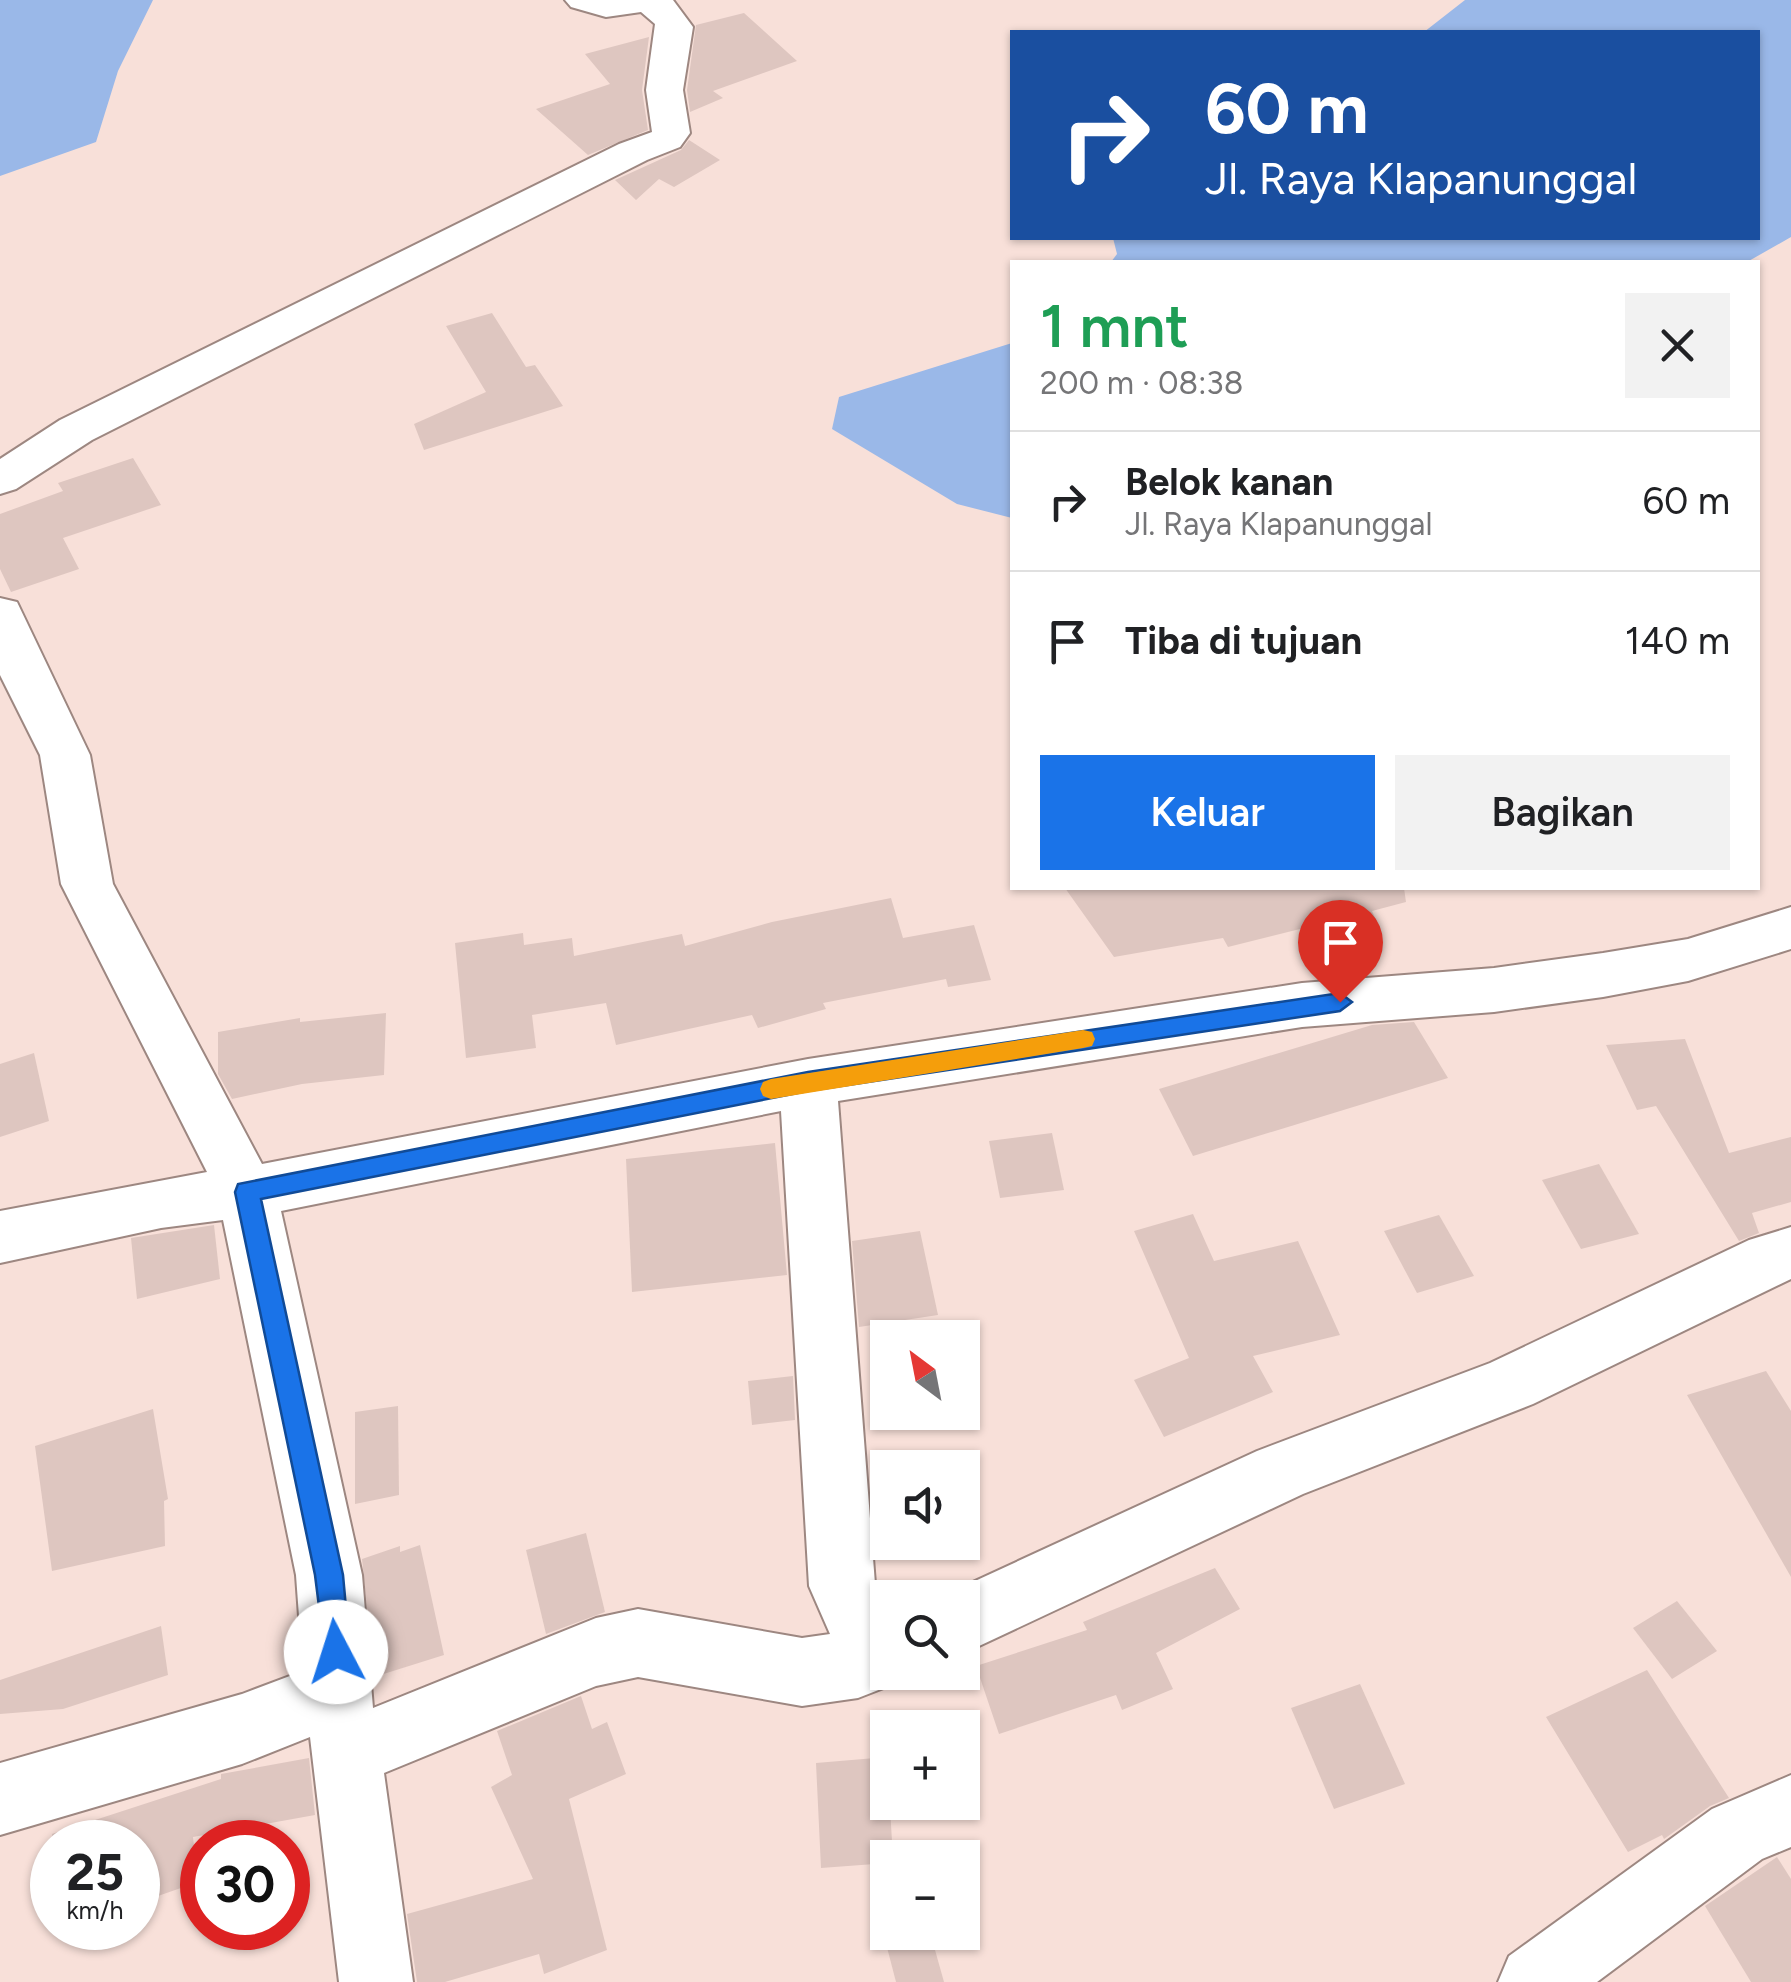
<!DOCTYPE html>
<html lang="id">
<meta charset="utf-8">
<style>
:root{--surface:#fff;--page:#f2f2f2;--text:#202124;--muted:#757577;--line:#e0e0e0;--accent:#1a73e8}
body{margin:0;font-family:Figtree,sans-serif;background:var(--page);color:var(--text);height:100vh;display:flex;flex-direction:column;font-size:38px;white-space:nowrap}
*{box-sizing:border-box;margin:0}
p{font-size:32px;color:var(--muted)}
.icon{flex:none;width:55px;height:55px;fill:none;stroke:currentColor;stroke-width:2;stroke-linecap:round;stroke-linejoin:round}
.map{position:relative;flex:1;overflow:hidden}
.sheet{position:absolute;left:1010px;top:260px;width:750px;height:630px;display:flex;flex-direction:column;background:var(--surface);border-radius:0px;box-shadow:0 2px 8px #0004}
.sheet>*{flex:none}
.guide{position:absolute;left:1010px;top:30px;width:750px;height:210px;border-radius:0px;box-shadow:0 2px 8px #0004;background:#1a4fa0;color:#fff;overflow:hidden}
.needle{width:65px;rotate:328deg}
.fabs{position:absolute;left:870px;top:1320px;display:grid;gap:20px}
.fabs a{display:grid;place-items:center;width:110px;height:110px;border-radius:0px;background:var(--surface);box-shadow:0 2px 8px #0004;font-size:50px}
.speed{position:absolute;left:30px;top:1820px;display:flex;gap:20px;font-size:50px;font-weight:700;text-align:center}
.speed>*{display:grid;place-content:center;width:130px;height:130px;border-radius:50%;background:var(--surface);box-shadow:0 2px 8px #0004;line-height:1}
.speed small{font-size:25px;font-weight:400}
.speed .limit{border:15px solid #d22;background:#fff;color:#111}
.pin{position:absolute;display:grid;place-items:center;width:85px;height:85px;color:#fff;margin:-102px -42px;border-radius:50% 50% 50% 0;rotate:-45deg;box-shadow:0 0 10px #0007}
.pin .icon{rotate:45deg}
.me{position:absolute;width:110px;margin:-55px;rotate:355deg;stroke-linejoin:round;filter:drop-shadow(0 0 8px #0008)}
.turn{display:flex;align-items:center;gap:35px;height:210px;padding:0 30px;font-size:45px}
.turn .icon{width:130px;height:130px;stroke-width:2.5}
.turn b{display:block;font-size:70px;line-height:85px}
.round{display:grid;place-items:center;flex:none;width:105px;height:105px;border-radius:0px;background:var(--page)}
.overview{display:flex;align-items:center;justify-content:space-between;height:170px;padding:0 30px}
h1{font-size:60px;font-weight:600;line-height:75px;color:#1e9e55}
.action{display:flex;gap:20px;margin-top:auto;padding:20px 30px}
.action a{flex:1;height:115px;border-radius:0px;background:var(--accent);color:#fff;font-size:40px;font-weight:600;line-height:115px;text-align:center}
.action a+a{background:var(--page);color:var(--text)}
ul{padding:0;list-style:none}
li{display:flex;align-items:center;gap:30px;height:140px;padding:0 30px;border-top:2px solid var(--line)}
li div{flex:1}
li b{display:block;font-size:38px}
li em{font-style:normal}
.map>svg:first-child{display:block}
.water{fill:#9ab8e8}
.building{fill:#dec6c0}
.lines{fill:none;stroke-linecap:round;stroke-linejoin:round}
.minor-casing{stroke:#9d8781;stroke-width:4}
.minor{fill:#fff;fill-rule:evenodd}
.route{fill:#1a73e8;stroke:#114b97;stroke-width:2.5}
.slow{fill:#f59e0b}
</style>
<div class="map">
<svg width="1791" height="1982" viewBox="0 0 1791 1982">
<rect width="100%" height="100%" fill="#f8e0d9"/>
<g class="water">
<path d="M0,0h153l-35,71 -22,71 -96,34z"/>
<path d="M1465,0h326v237l-44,25h-636l6,-8 -4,-16h645v-206h-334z"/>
<path d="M1012,343v175l-55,-14 -125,-75 7,-32z"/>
</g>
<g class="building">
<path d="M744,13l53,48 -84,30 10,7 -33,14 -3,-22 9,-65z"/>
<path d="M649,37l-7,53 6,40 -60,25 -52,-46 74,-25 -25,-30z"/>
<path d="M689,140l31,20 -46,27 -15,-8 -23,21 -21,-20 66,-30z"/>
<path d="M492,313l34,54 9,-2 28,41 -139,44 -10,-26 72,-32 -40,-66z"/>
<path d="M133,458l28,47 -98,33 16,31 -68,23 -11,-23v-55l63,-23 -5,-8z"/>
<path d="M1065,888h339l2,14 -34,9 5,11 -64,13 -5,-8 -80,20 -5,-9 -109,19z"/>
<path d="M891,898l12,40 71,-13 17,55 -43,7 -2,-8 -123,24 3,6 -68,19 -6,-13 -136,30 -10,-42 -74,12 4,33 -70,10 -11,-115 68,-10 1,12 48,-7 2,18 108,-22 3,12 87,-24z"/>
<path d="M386,1013l-2,62 -82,9 -70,15 -14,-25v-42l82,-14v4z"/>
<path d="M1414,1022l34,56 -255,78 -34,-67 213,-64z"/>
<path d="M1685,1039l44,114 62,-16v65l-39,11 7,20 -20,8 -83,-135 -19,4 -31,-65z"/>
<path d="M34,1053l15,68 -49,16v-73z"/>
<path d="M1052,1133l12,57 -64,8 -11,-57z"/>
<path d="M775,1143l12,132 -155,17 -6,-133z"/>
<path d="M1599,1164l40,70 -58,15 -39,-69z"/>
<path d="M1193,1214l21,47 84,-20 42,94 -87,21 20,36 -109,45 -30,-57 55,-22 -55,-127z"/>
<path d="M1439,1215l35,61 -57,17 -33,-62z"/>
<path d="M214,1225l6,54 -83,20 -6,-61z"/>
<path d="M920,1231l18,84 -79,12 -7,-86z"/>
<path d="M1766,1371l25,40v166l-104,-182z"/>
<path d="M793,1376l2,44 -43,5 -4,-44z"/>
<path d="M398,1406l1,89 -44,9v-92z"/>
<path d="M153,1409l15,90 -4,2 1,45 -113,25 -17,-125z"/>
<path d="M586,1533l19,79 -59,22 -20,-84z"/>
<path d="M420,1545l24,110 -70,22 -12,-118 38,-13v6z"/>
<path d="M1215,1568l25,41 -84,44 17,36 -51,21 -6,-15 -117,39 -23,-68 111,-36 -4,-8z"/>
<path d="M1677,1601l40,50 -45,28 -39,-51z"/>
<path d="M161,1626l7,49 -105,34 -63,5v-34z"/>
<path d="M1647,1670l82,128 -19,8 -46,33 -2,-4 -34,17 -82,-135z"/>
<path d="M1360,1684l45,100 -71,25 -43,-101z"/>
<path d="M581,1696l11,33 15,-7 19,52 -57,25 38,151 -63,24 -5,-20 -94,28h-28l-10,-68 126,-35 -42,-92 21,-12 -15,-44z"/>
<path d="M887,1757l6,101h-5v5l-67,5 -5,-105z"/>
<path d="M309,1758l6,57 -122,22 5,45 -60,21v-61h-85l-1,-8 169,-55v-5z"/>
<path d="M1777,1857l14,22v103h-40l-46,-76z"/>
<path d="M883,1932h47l14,50h-48z"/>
</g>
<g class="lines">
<defs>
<g id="minor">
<path d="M565,0h108l20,27 -10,63 7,43 -10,14 -33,13 -555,280 -76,49 -16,5v-35l60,-39 559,-276 33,-12 -6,-42 9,-66 -14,-12 -35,5 -35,-10z"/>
<path d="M0,598l17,4 73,153 23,129 149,280 546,-105 494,-76 192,-15 109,-15 85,-14 103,-32v42l-103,32 -85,16 -109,15 -192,15 -464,74 37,483 13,17v71h26l-2,5 -54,21 -56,8 -164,-29 -42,9 -212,87 29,209h-74l-29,-245 -68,27 -242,71v-72l242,-69 61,-23 -7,-96 -73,-355 -62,8 -161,35v-52l207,-39 -146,-288 -21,-129 -40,-80zM781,1111l28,475 21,48 -28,4 -164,-29 -42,9 -223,90 -11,-133 -81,-364z"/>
<path d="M1791,1227v52l-258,125 -230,90 -341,160v-56h-24l319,-147 233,-88 259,-123z"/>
<path d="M1791,1775v72l-29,12 -165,123h-99l11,-26 203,-147z"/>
</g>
</defs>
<use href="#minor" class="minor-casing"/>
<use href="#minor" class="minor"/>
</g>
<path class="route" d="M1340,993l12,9 -12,9 -532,80 -547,108 82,376 7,77 -5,10 -9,4 -10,-4 -11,-87 -80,-383 3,-8 570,-112z"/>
<path class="slow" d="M1083,1030l9,2 3,7 -3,7 -9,2 -312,51 -8,-3 -3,-7 3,-7 8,-3z"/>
</svg>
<div class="fabs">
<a><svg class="needle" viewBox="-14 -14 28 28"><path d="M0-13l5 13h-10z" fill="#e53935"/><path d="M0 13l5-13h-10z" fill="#757577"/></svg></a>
<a><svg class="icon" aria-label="sound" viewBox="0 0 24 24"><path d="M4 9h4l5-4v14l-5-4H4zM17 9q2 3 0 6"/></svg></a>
<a><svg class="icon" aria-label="search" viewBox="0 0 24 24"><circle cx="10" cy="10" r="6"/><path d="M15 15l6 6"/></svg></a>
<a>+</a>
<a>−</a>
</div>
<div class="speed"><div>25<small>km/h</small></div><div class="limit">30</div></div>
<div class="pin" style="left:1340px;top:1002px;background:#d93025"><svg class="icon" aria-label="arrive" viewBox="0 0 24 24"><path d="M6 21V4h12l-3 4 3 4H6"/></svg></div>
<svg class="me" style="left:336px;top:1652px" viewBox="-20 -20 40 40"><circle r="19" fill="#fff"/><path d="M0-13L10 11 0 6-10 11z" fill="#1a73e8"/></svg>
<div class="guide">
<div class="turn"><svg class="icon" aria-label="right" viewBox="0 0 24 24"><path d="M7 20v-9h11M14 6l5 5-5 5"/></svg><div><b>60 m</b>Jl. Raya Klapanunggal</div></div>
</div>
<section class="sheet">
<div class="overview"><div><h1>1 mnt</h1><p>200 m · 08:38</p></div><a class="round"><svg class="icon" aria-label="close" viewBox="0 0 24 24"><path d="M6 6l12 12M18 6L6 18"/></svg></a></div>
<ul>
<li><svg class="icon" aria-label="right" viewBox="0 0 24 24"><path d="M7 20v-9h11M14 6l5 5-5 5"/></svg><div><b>Belok kanan</b><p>Jl. Raya Klapanunggal</p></div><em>60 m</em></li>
<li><svg class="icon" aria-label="arrive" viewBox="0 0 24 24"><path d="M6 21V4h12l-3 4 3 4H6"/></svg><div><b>Tiba di tujuan</b></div><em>140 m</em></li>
</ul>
<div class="action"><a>Keluar</a><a>Bagikan</a></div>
</section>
</div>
